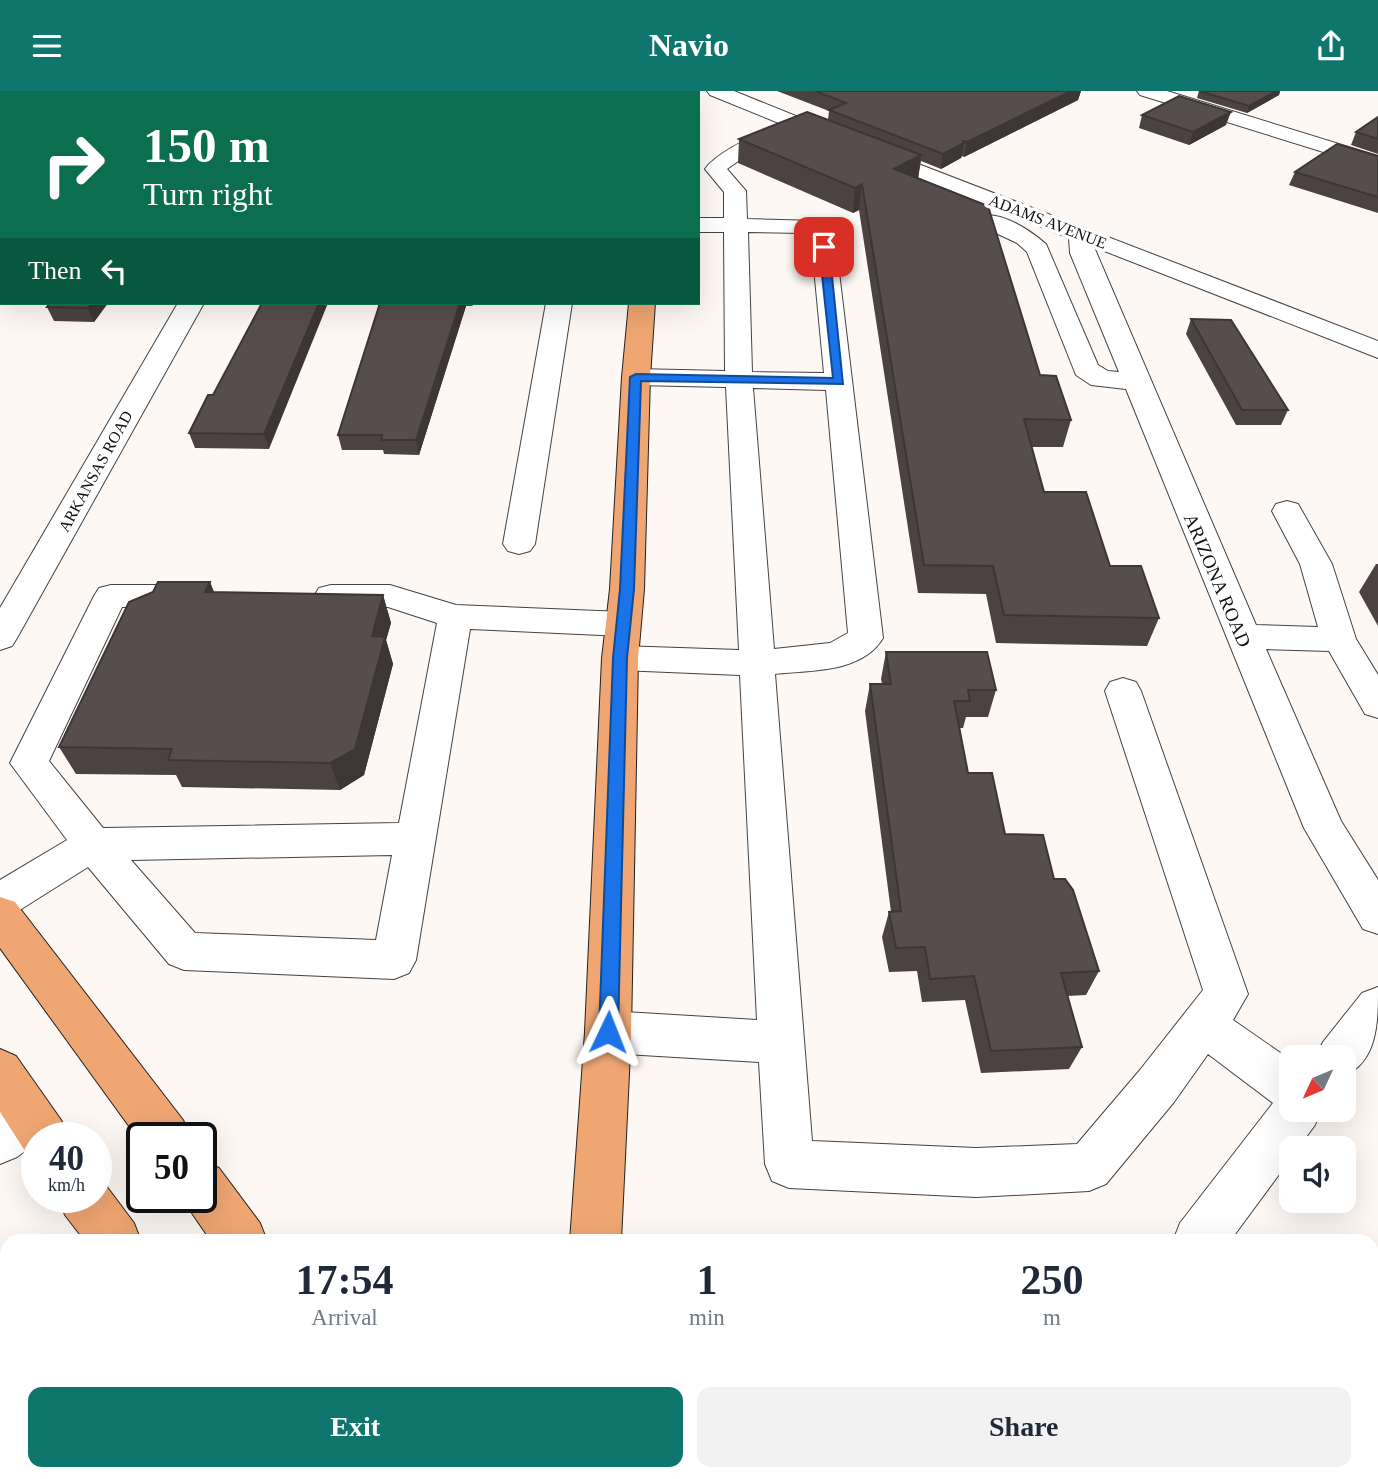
<!DOCTYPE html>
<style>
:root{--surface:#fff;--page:#f2f2f3;--text:#1f2937;--muted:#747a83;--accent:#0f766e}
body{margin:0;font-family:"Times New Roman",serif;background:var(--page);color:var(--text);height:100vh;display:flex;flex-direction:column;font-size:26px;white-space:nowrap}
*{box-sizing:border-box;margin:0}
p{font-size:23px;color:var(--muted)}
.icon{flex:none;width:38px;height:38px;fill:none;stroke:currentColor;stroke-width:2;stroke-linecap:round;stroke-linejoin:round}
.map{position:relative;flex:1;overflow:hidden}
.side{position:absolute;left:0px;top:1143px;width:1379px;height:247px;display:flex;flex-direction:column;background:var(--surface);border-radius:21px 21px 0 0;box-shadow:0 7px 28px #0002}
.side>*{flex:none}
.guide{position:absolute;left:0px;top:0px;width:700px;height:214px;box-shadow:0 7px 28px #0002;background:#0b6e4f;color:#fff;overflow:hidden}
.needle{width:46px;rotate:226deg}
.tools{position:absolute;left:1279px;top:954px;display:grid;gap:14px}
.tools a{display:grid;place-items:center;width:77px;height:77px;border-radius:14px;background:var(--surface);box-shadow:0 7px 28px #0002;font-size:35px}
.speed{position:absolute;left:21px;top:1031px;display:flex;gap:14px;font-size:35px;font-weight:700;text-align:center}
.speed>*{display:grid;place-content:center;width:91px;height:91px;border-radius:50%;background:var(--surface);box-shadow:0 7px 28px #0002;line-height:1}
.speed small{font-size:18px;font-weight:400}
.speed .limit{border:4px solid #111;border-radius:10px;background:#fff;color:#111}
.pin{position:absolute;display:grid;place-items:center;width:60px;height:60px;color:#fff;margin:-30px;border-radius:14px;box-shadow:0 4px 10px #0006}
.me{position:absolute;width:77px;margin:-38px;rotate:2deg;stroke-linejoin:round;filter:drop-shadow(0 0 5px #0008)}
.turn{display:flex;align-items:center;gap:24px;height:147px;padding:0 28px;font-size:32px}
.turn .icon{width:91px;height:91px;stroke-width:2.5}
.turn b{display:block;font-size:49px;line-height:60px}
.then{display:flex;align-items:center;height:66px;padding:0 28px;background:#0003;gap:14px;font-size:26px}
.eta{display:flex;justify-content:space-evenly;align-items:center;height:119px;text-align:center}
.eta b{font-size:42px;font-weight:700;line-height:49px}
.action{display:flex;gap:14px;margin-top:auto;padding:14px 28px}
.action a{flex:1;height:80px;border-radius:14px;background:var(--accent);color:#fff;font-size:28px;font-weight:700;line-height:80px;text-align:center}
.action a+a{background:var(--page);color:var(--text)}
header{display:flex;justify-content:space-between;align-items:center;height:91px;padding:0 28px;background:var(--accent);color:#fff;font-size:32px;font-weight:700}
.map>svg:first-child{display:block}
.lines{fill:none;stroke-linecap:round;stroke-linejoin:round}
.minor-casing{stroke:#434343;stroke-width:2}
.major-casing{stroke:#212121;stroke-width:2}
.minor{fill:#fff;fill-rule:evenodd}
.major{fill:#efa673;fill-rule:evenodd}
.wall{fill:#4c4242}
.shaded-wall{fill:#3e3636}
.building{fill:#584d4d;stroke:#3e3636;stroke-width:2}
.route{fill:#1a73e8;stroke:#114b97;stroke-width:2}
.labels{text-anchor:middle;stroke-width:7;stroke-linejoin:round;paint-order:stroke}
.far-street-label{font-size:16px;fill:#101010;stroke:#fff}
.street-label{font-size:19px;fill:#101010;stroke:#fff}
</style>
<header><svg class="icon" aria-label="menu" viewBox="0 0 24 24"><path d="M4 6h16M4 12h16M4 18h16"/></svg>Navio<svg class="icon" aria-label="share" viewBox="0 0 24 24"><path d="M12 15V3M7 8l5-5 5 5M5 13v7h14v-7"/></svg></header>
<div class="map">
<svg width="1378" height="1388" viewBox="0 0 1378 1388">
<rect width="100%" height="100%" fill="#fef8f4"/>
<g class="lines">
<defs>
<g id="minor">
<path d="M162,0h23l-25,2z"/>
<path d="M303,0h20l-21,2z"/>
<path d="M707,0h27l89,36 3,4 -3,4 -7,2 -22,-8 2,4 -3,4 -49,20 -17,12 19,22 1,28 70,2 9,9 10,17 47,391c-21,35 -72,32 -108,36l37,467 164,7 101,-4 63,-74 63,-80 -98,-299 5,-9 13,-4 13,4 5,9 107,303 -15,26 59,41v48h29l-6,16 -17,23h-6v9l-62,84h-57l7,-18 93,-120 -65,-49 -34,48 -68,82 -17,7 -113,6 -187,-9 -17,-7 -7,-17 -6,-102 -151,-9 -16,-6 -7,-15 7,-15 16,-6 149,9 -17,-345 -120,-5 -12,-3 -6,-9 6,-9 12,-3 119,4 -13,-263 -90,-2 -10,-2 -4,-6 4,-6 10,-2 89,2 -1,-139h-26v-14h26v-26l-19,-23c12,-17 65,-45 86,-41l-81,-33zM748,141l55,1 9,14 12,126 -72,-1zM753,297l73,2 22,243 -18,10 -56,6z"/>
<path d="M1137,0h30l211,65v13l-238,-74z"/>
<path d="M0,47h2l-2,13z"/>
<path d="M869,54l509,196v17l-284,-111 162,378 62,2 -18,-63 -28,-53 4,-7 11,-3 11,3 34,60 24,75 22,36v43l-13,-4 -36,-63 -63,-2 75,172 37,59v54l-15,-5 -59,-101 -178,-439 -35,-4 -15,-10 -49,-123 -10,-9 -36,-17 -3,-5 3,-5c21,-5 50,15 65,28l52,121 10,6 11,1 -49,-119 -1,-15 -207,-83 -4,-4 4,-4z"/>
<path d="M178,212h26l-187,335 -5,8 -12,4v-42z"/>
<path d="M546,212h26l-37,241 -5,7 -11,3 -11,-3 -5,-7z"/>
<path d="M111,494h83l12,3 5,8 -5,8 -12,3h-72l-73,154 54,67 296,-5 38,-200 -49,-16h-57l-12,-3 -5,-8 5,-8 12,-3h59l66,20 167,7 12,4 5,8 -5,8 -12,4 -153,-7 -54,331 -7,13 -15,6 -210,-9 -15,-6 -81,-97 -73,46 -15,6v-39l67,-40 -57,-77 84,-167 5,-8zM392,764l-16,85 -181,-7 -64,-73z"/>
<path d="M1378,896c0,35 0,74 -34,89v-19h-28l7,-15 39,-49z"/>
<path d="M31,1004l17,7 7,16 -7,16 -11,3v5l-20,15 -17,7v-52z"/>
<path d="M1378,1266v54l-6,3v-56z"/>
<path d="M848,1382h64l-2,6h-64z"/>
<path d="M1255,1382h58l-2,6h-58z"/>
</g>
<g id="major">
<rect x="650" y="0" width="20" height="2"/>
<path d="M629,212h26l-5,74 -6,212 -6,69 -7,374 -10,209h-51l15,-209 17,-374 8,-69 12,-212z"/>
<path d="M0,806l15,5 168,218 7,17h-48v7l-142,-196z"/>
<path d="M0,958l16,7 45,64 7,17h-31v21l-10,-4 -27,-42z"/>
<path d="M201,1070l18,7 41,55 7,18h-56l-30,-44h20z"/>
<path d="M96,1087l5,1 33,44 7,18h-56l-20,-26 -7,-18h38z"/>
<path d="M384,1382h89l2,6h-89z"/>
<rect x="550" y="1382" width="58" height="6"/>
</g>
</defs>
<use href="#minor" class="minor-casing"/>
<use href="#major" class="major-casing"/>
<use href="#minor" class="minor"/>
<use href="#major" class="major"/>
</g>
<g class="wall">
<path d="M777,0h304l-3,9 -114,57 -2,-1 -1,2 -20,11 -20,-8 -3,17 122,197 31,45 -8,27h-31l12,45 66,74 49,52 -12,28 -151,-3 -10,-49 -68,-1 -59,-383 -6,3 -115,-50 1,-24 89,-19 1,-9z"/>
<path d="M1199,0h81l-1,4 -32,18 -50,-15z"/>
<path d="M1142,24l84,10 -37,20 -50,-17z"/>
<path d="M1378,26v37l-27,-9 5,-13z"/>
<path d="M1378,65v57l-89,-28 6,-13z"/>
<path d="M50,212h67h-9l-14,19 -40,-1 -7,-14z"/>
<path d="M262,212l7,146 -74,-1 -6,-15 24,-38z"/>
<path d="M380,212h95l-3,3h-6l-47,149 -35,-1 -1,-4h-41l-4,-15z"/>
<path d="M1191,228l97,91 -7,15h-45l-50,-91z"/>
<path d="M1376,473h2v62l-19,-34z"/>
<path d="M210,491l4,10 169,3 8,28 -5,17 7,24 -29,111 -24,15 -158,-3 -6,-12 -100,-1 -17,-27z"/>
<path d="M886,561l110,38 -8,27h-22l-3,11h-3l8,45 37,61 49,45 45,92 -13,24 -19,1 15,51 -13,22 -88,4 -16,-73 -43,2 -5,-31 -28,1 -7,-35 7,-25h2l-26,-201 5,-27h12l-1,-5z"/>
<path d="M1377,1331h1v57h-36l4,-6h26v-43z"/>
</g>
<g class="shaded-wall">
<path d="M1071,0h10l-3,9 -114,57 3,-15z"/>
<path d="M1277,0h3l-1,4 -32,18 2,-7z"/>
<path d="M1231,21l-5,13 -37,20 4,-13z"/>
<path d="M964,52l-3,15 -20,11 2,-15z"/>
<path d="M921,64l-3,25 -24,-11z"/>
<path d="M862,93l-3,26 -6,3 2,-25z"/>
<path d="M92,212h16l-14,19 -6,-14z"/>
<path d="M319,212h9l-59,146 -5,-15z"/>
<path d="M460,212h5l1,3 -47,149 -3,-15z"/>
<path d="M210,491l11,28 -16,-18z"/>
<path d="M383,504l8,28 -5,17 7,24 -29,111 -24,15 -10,-27 42,-127z"/>
</g>
<g class="building">
<path d="M363,0h47l-1,2h-47z"/>
<path d="M815,0h256l-104,51 -4,-1 1,2 -21,11 -114,-44 17,-7z"/>
<path d="M1199,0h78l-28,15z"/>
<path d="M1179,5l52,16 -38,20 -51,-17z"/>
<path d="M807,21l114,43 -27,14 94,37 52,169 16,1 15,44 -47,-1 20,73h42l24,74h31l18,52 -155,-3 -11,-49 -69,-1 -62,-381 -7,4 -116,-49z"/>
<path d="M1378,26v22l-22,-7z"/>
<path d="M1337,53l41,12v41l-83,-25z"/>
<path d="M50,212h42l-4,5 -41,-1z"/>
<path d="M262,212h57l-55,131 -75,-1 19,-38h5z"/>
<path d="M380,212h80l-44,137h-35l1,-5h-44z"/>
<path d="M1191,228l40,1 57,90h-46z"/>
<path d="M158,491h52l-5,10 178,3 -11,41 13,1 -30,112 -25,14 -162,-3 4,-11 -113,-2 70,-145 24,-10z"/>
<path d="M886,561h101l9,38h-28l2,11h-16l14,72h24l13,61 38,1 11,44h11l8,11 26,81 -38,2 21,74 -91,4 -17,-75 -44,3 -5,-32 -29,1 -7,-36 12,-1 -31,-227h21z"/>
<path d="M1378,1358v30h-18l4,-6h8v-14z"/>
</g>
<path class="route" d="M824,153l5,3 14,137 -202,-3 -7,208 -7,69 -9,374 -3,6 -7,3 -6,-3 -3,-6 14,-374 7,-69 10,-212 6,-3 197,4 -14,-131z"/>
<g class="labels">
<g class="far-street-label">
<text transform="translate(1048 130) rotate(21)" y="6">ADAMS AVENUE</text>
<text transform="translate(95 380) rotate(-61)" y="6">ARKANSAS ROAD</text>
</g>
<g class="street-label">
<text transform="translate(1218 489) rotate(67)" y="7">ARIZONA ROAD</text>
</g>
</g>
</svg>
<div class="tools">
<a><svg class="needle" viewBox="-14 -14 28 28"><path d="M0-13l5 13h-10z" fill="#e53935"/><path d="M0 13l5-13h-10z" fill="#747a83"/></svg></a>
<a><svg class="icon" aria-label="sound" viewBox="0 0 24 24"><path d="M4 9h4l5-4v14l-5-4H4zM17 9q2 3 0 6"/></svg></a>
</div>
<div class="speed"><div>40<small>km/h</small></div><div class="limit">50</div></div>
<div class="pin" style="left:824px;top:156px;background:#d93025"><svg class="icon" aria-label="arrive" viewBox="0 0 24 24"><path d="M6 21V4h12l-3 4 3 4H6"/></svg></div>
<svg class="me" style="left:608px;top:941px" viewBox="-20 -20 40 40"><path d="M0-17L14 15 0 8-14 15z" fill="#1a73e8" stroke="#fff" stroke-width="4"/></svg>
<div class="guide">
<div class="turn"><svg class="icon" aria-label="right" viewBox="0 0 24 24"><path d="M7 20v-9h11M14 6l5 5-5 5"/></svg><div><b>150 m</b>Turn right</div></div>
<div class="then">Then<svg class="icon" aria-label="left" viewBox="0 0 24 24"><path d="M17 20v-9H6M10 6l-5 5 5 5"/></svg></div>
</div>
<section class="side">
<div class="eta">
<div><b>17:54</b><p>Arrival</p></div>
<div><b>1</b><p>min</p></div>
<div><b>250</b><p>m</p></div>
</div>
<div class="action"><a>Exit</a><a>Share</a></div>
</section>
</div>
